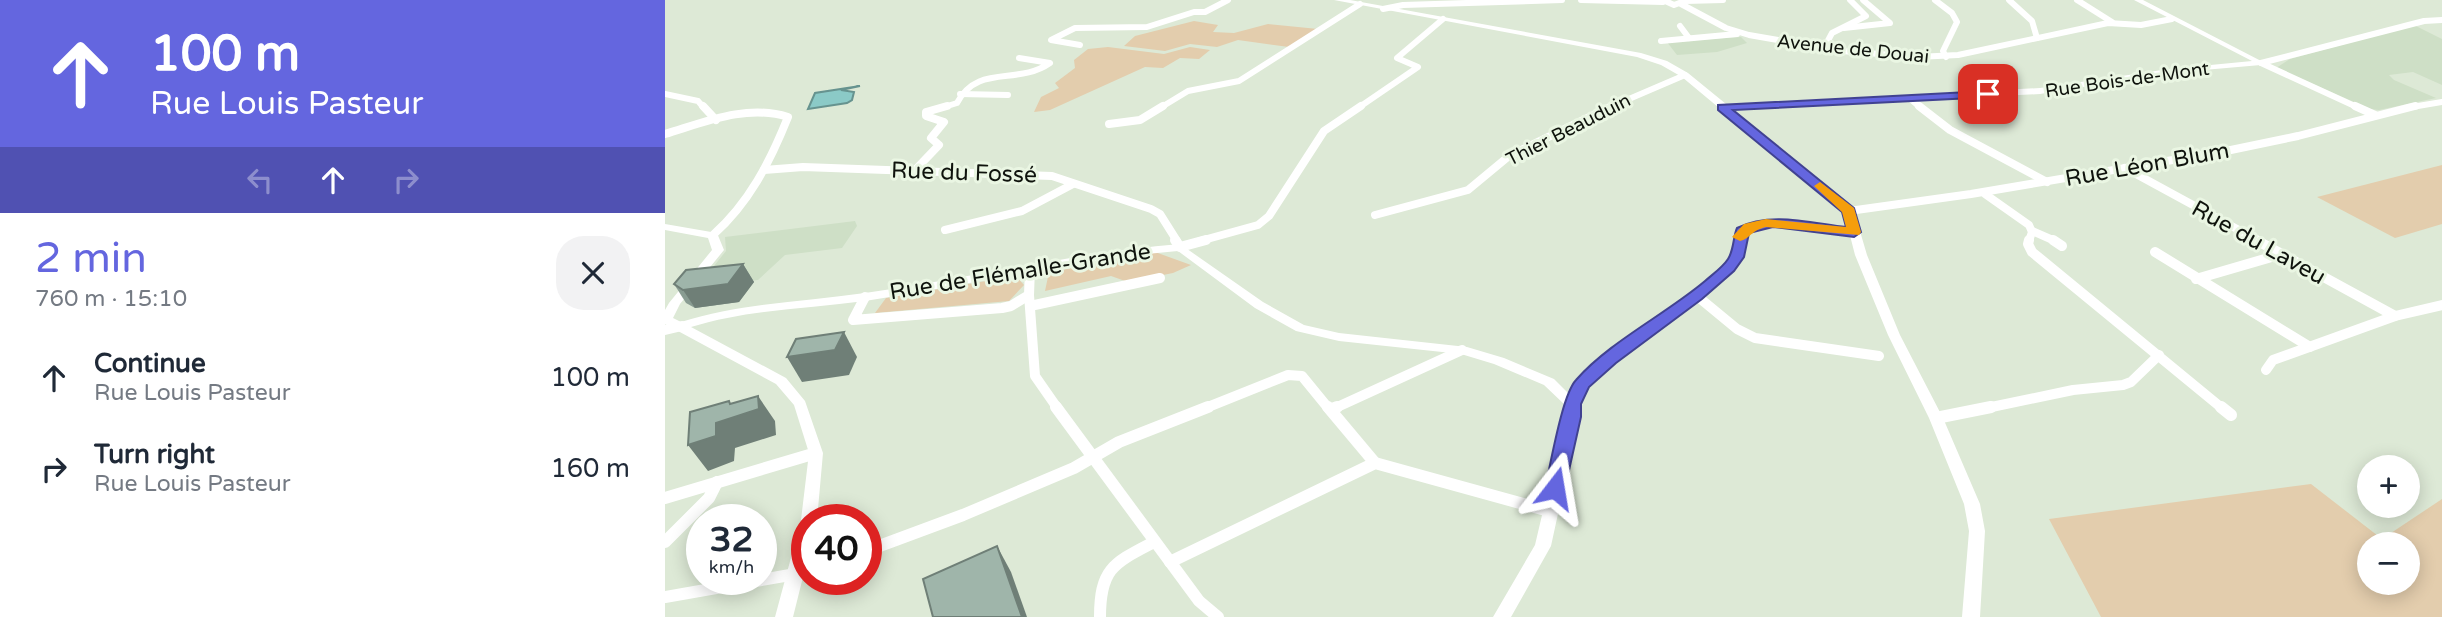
<!DOCTYPE html>
<meta charset="utf-8">
<style>
:root{--surface:#fff;--page:#f2f2f3;--text:#1f2937;--muted:#747a83;--accent:#6466df}
body{margin:0;font-family:"Varela Round",sans-serif;background:var(--page);color:var(--text);height:100vh;display:flex;flex-direction:column;font-size:26px;white-space:nowrap}
*{box-sizing:border-box;margin:0}
p{font-size:23px;color:var(--muted)}
.icon{flex:none;width:38px;height:38px;fill:none;stroke:currentColor;stroke-width:2;stroke-linecap:round;stroke-linejoin:round}
.map{position:relative;flex:1;overflow:hidden}
.side{display:flex;flex-direction:column;background:var(--surface);width:665px}
.side>*{flex:none}
.guide{background:#6466df;color:#fff;overflow:hidden}
.tools{position:absolute;left:1692px;top:455px;display:grid;gap:14px}
.tools a{display:grid;place-items:center;width:63px;height:63px;border-radius:50%;background:var(--surface);box-shadow:0 4px 18px #0003;font-size:35px}
.speed{position:absolute;left:21px;top:504px;display:flex;gap:14px;font-size:35px;font-weight:700;text-align:center}
.speed>*{display:grid;place-content:center;width:91px;height:91px;border-radius:50%;background:var(--surface);box-shadow:0 4px 18px #0003;line-height:1}
.speed small{font-size:18px;font-weight:400}
.speed .limit{border:10px solid #d22;background:#fff;color:#111}
.pin{position:absolute;display:grid;place-items:center;width:60px;height:60px;color:#fff;margin:-30px;border-radius:14px;box-shadow:0 4px 10px #0006}
.me{position:absolute;width:77px;margin:-38px;rotate:14deg;stroke-linejoin:round;filter:drop-shadow(0 0 5px #0008)}
.turn{display:flex;align-items:center;gap:24px;height:147px;padding:0 35px;font-size:32px}
.turn .icon{width:91px;height:91px;stroke-width:2.5}
.turn b{display:block;font-size:49px;line-height:60px}
.lanes{display:flex;align-items:center;height:66px;padding:0 35px;background:#0003;justify-content:center;gap:35px;direction:ltr}
.lanes .off{opacity:.35}
.round{display:grid;place-items:center;flex:none;width:74px;height:74px;border-radius:28px;background:var(--page)}
.summary{display:flex;align-items:center;justify-content:space-between;height:119px;padding:0 35px}
h1{font-size:42px;font-weight:600;line-height:52px;color:var(--accent)}
ul{padding:0;list-style:none}
li{display:flex;align-items:center;gap:21px;height:91px;padding:0 35px}
li div{flex:1}
li b{display:block;font-size:26px}
li em{font-style:normal}
main{display:flex;flex:1;min-height:0}
.map>svg:first-child{display:block}
.built{fill:#cedfc6}
.green{fill:#e3cdad;fill-rule:evenodd}
.water{fill:#8bcac7;stroke:#66938f;stroke-width:2}
.lines{fill:none;stroke-linecap:round;stroke-linejoin:round}
.minor-far3{stroke:#fff;stroke-width:6}
.minor-far2{stroke:#fff;stroke-width:8}
.minor-far1{stroke:#fff;stroke-width:10}
.minor{stroke:#fff;stroke-width:12}
.tertiary{fill:#fff;fill-rule:evenodd}
.wall{fill:#899c92}
.shaded-wall{fill:#6f7f77}
.building{fill:#9fb5aa;stroke:#6f7f77;stroke-width:2}
.route{fill:#6466df;stroke:#414291;stroke-width:2}
.slow{fill:#f59e0b}
.labels{text-anchor:middle;stroke-width:6;stroke-linejoin:round;paint-order:stroke}
.far-street-label{font-size:19px;fill:#0f130d;stroke:#eaf6e3}
.street-label{font-size:23px;fill:#0f130d;stroke:#eaf6e3}
</style>
<main>
<section class="side">
<div class="guide">
<div class="turn"><svg class="icon" aria-label="ahead" viewBox="0 0 24 24"><path d="M12 20V5M6 11l6-6 6 6"/></svg><div><b>100 m</b>Rue Louis Pasteur</div></div>
<div class="lanes"><svg class="icon off" aria-label="left" viewBox="0 0 24 24"><path d="M17 20v-9H6M10 6l-5 5 5 5"/></svg><svg class="icon" aria-label="ahead" viewBox="0 0 24 24"><path d="M12 20V5M6 11l6-6 6 6"/></svg><svg class="icon off" aria-label="right" viewBox="0 0 24 24"><path d="M7 20v-9h11M14 6l5 5-5 5"/></svg></div>
</div>
<div class="summary"><div><h1>2 min</h1><p>760 m · 15:10</p></div><a class="round"><svg class="icon" aria-label="close" viewBox="0 0 24 24"><path d="M6 6l12 12M18 6L6 18"/></svg></a></div>
<ul>
<li><svg class="icon" aria-label="ahead" viewBox="0 0 24 24"><path d="M12 20V5M6 11l6-6 6 6"/></svg><div><b>Continue</b><p>Rue Louis Pasteur</p></div><em>100 m</em></li>
<li><svg class="icon" aria-label="right" viewBox="0 0 24 24"><path d="M7 20v-9h11M14 6l5 5-5 5"/></svg><div><b>Turn right</b><p>Rue Louis Pasteur</p></div><em>160 m</em></li>
</ul>
</section>
<div class="map">
<svg width="1777" height="617" viewBox="0 0 1777 617">
<rect width="100%" height="100%" fill="#dde9d6"/>
<g class="built">
<path d="M1749,25l28,14v46l-29,-13 -24,3 5,5 42,18 -57,12 -9,-1 -94,-41 14,-9z"/>
<path d="M1076,37l6,6 -30,9 -40,3 -10,-13z"/>
<path d="M190,221l2,5 -15,22 -57,7 -27,25 -61,7 29,-36 -1,-14z"/>
</g>
<g class="green">
<path d="M529,21l24,4 -5,7 21,1 34,-9 50,5 -29,18 -51,-7 -21,7 -27,-3 -25,7 -41,-5 11,-10z"/>
<path d="M443,47l56,7 26,-7 20,3 -11,9 -19,-1 -17,10 -18,-1 -95,43 -16,2 7,-15 18,-9 -4,-5 20,-15 -1,-8 14,-11z"/>
<path d="M1777,165v59l-47,14 -78,-41z"/>
<path d="M490,252l36,13 -18,8 -45,9 -17,-6 -66,15 4,-19z"/>
<path d="M351,276l8,9 -15,16 -134,12 11,-15z"/>
<path d="M1646,484l71,55 60,-40v118h-341l-52,-98zM1704,544h39v39h-39z"/>
</g>
<path class="water" d="M195,86l-19,4 13,2 -2,8 -5,3 -39,6 7,-16z"/>
<g class="lines">
<g class="minor-far3">
<path d="M916,0l82,2"/>
<path d="M998,0l11,5 11,-4 38,-1"/>
<path d="M1270,0l17,13 5,9 -14,29 3,6"/>
<path d="M1344,0l23,21 5,17"/>
<path d="M1412,0l35,22"/>
<path d="M1016,4l45,24 23,7 93,16 75,6 41,-2 150,-32 33,2 31,-6"/>
<path d="M718,9l20,-4 159,-5"/>
<path d="M1015,26l9,12"/>
<path d="M1179,28l46,-5 -27,-23"/>
<path d="M996,41l76,-7"/>
<path d="M415,45l-29,-5 24,-12 72,-1 47,-15h11l23,-12"/>
<path d="M1159,48l8,-15 34,-17 -16,-16"/>
<path d="M1596,63l163,-42 18,-1"/>
<path d="M1596,63l98,45"/>
<path d="M0,94l33,7 6,7"/>
<path d="M295,94l48,1"/>
<path d="M1244,98l12,10"/>
<path d="M276,108l16,-5c21,-40 60,-17 93,-40l-31,-5"/>
<path d="M495,108l28,-17 51,-10 121,-77"/>
<path d="M693,108l60,-41 -21,-9 46,-39"/>
<path d="M943,108l77,-33"/>
<path d="M1741,108l36,-6"/>
</g>
<g class="minor-far2">
<path d="M38,106l13,14"/>
<path d="M1254,106l31,24 97,52"/>
<path d="M1690,106l20,9"/>
<path d="M444,124l31,-4 23,-14"/>
<path d="M0,134c40,-12 82,-30 123,-17 -18,45 -39,86 -75,118"/>
<path d="M252,168l22,-23 -8,-7 13,-16 -18,-6v-4l21,-6"/>
<path d="M1460,168l134,73"/>
<path d="M99,170l39,-3 249,9 99,33 9,5 17,27"/>
<path d="M1320,194l44,31 3,7 -3,9"/>
<path d="M1184,211l122,-17 255,-43 72,-15 117,-30"/>
<path d="M710,215l93,-25 41,-34 103,-50"/>
<path d="M280,230l77,-19 51,-27"/>
<path d="M1367,231l23,10"/>
<path d="M535,241l58,-16 11,-9 55,-85 37,-25"/>
<path d="M1074,241c4,-30 92,-12 115,-9"/>
</g>
<g class="minor-far1">
<path d="M510,240l5,7 26,-7"/>
<path d="M1364,240l-1,4 4,8 191,157"/>
<path d="M1388,240l9,6"/>
<path d="M1591,240l139,76"/>
<path d="M1490,252l155,95"/>
<path d="M365,268l-1,27 6,81 23,33"/>
<path d="M1531,279l86,-25"/>
<path d="M1032,296l40,33 18,9 124,18"/>
<path d="M200,297l-12,23 149,-12 9,-2 18,-11"/>
<path d="M365,306l130,-28"/>
<path d="M0,330l17,-4"/>
<path d="M1601,370l7,-10 122,-44 47,-11"/>
<path d="M907,404l10,-20 28,-25 87,-63 32,-28 8,-11 2,-17"/>
<path d="M538,409l85,-34 14,1 27,33"/>
<path d="M668,409l129,-59"/>
<path d="M1317,409l91,-19 50,-5 8,-3 28,-27"/>
</g>
<g class="minor">
<path d="M391,407l143,194 19,16"/>
<path d="M663,407l47,56"/>
<path d="M1556,407l10,8"/>
<path d="M667,409l5,-2"/>
<path d="M1271,418l55,-11"/>
<path d="M0,498l151,-45"/>
<path d="M0,542l44,-44 8,-16"/>
<path d="M201,551l97,-36 111,-47 45,-26 89,-35"/>
<path d="M505,562l205,-99 174,48"/>
<path d="M0,597l142,-25"/>
<path d="M435,617c0,-49 14,-54 54,-75"/>
</g>
<g class="tertiary">
<path d="M669,0h16l291,53 26,8 21,12 38,31 314,-16 129,-19 83,-8 -118,-61h9l122,63 -4,2 -92,8 -129,21 -308,15 122,102 13,44 33,80 43,83 37,86 5,27 -5,86h-18l7,-86 -5,-27 -35,-86 -41,-83 -33,-80 -11,-43 -162,-135 -21,-12 -24,-8z"/>
<path d="M0,224l52,9 7,17 -44,54 -7,14 8,4c60,-19 122,-20 184,-29 105,-15 209,-40 315,-49l83,58 41,23 35,8 128,14 37,11 50,21 25,25v13l-28,129 -40,71h-18l42,-72 30,-128v-12l-21,-20 -50,-21 -33,-10 -122,-13 -43,-10 -41,-23 -77,-57c-106,9 -208,34 -313,50 -58,8 -117,8 -174,26l95,51 19,23 18,52 -6,67h-10v41l-14,56h-18l24,-89 4,-5 -2,-3 8,-67 -15,-48 -18,-21 -111,-60v-14l4,-7 43,-53 -4,-12 -43,-8z"/>
</g>
</g>
<path class="wall" d="M78,264l11,18 -15,20 -44,6 -9,-5 -12,-19z"/>
<g class="shaded-wall">
<path d="M78,264l11,18 -15,20 -44,6 -12,-18z"/>
<path d="M179,332l13,25 -8,18 -47,7 -15,-25z"/>
<path d="M93,396l17,25 1,14 -41,13 -1,13 -26,10 -20,-26 28,-22 13,-22 10,14z"/>
<path d="M332,546l14,26 16,45h-5z"/>
</g>
<g class="building">
<path d="M78,264l-15,20 -45,6 -9,-6 12,-14z"/>
<path d="M179,332l-9,18 -48,7 9,-18z"/>
<path d="M93,396l1,13 -43,14v13l-28,9 2,-33 39,-11 1,3z"/>
<path d="M332,546l25,71h-89l-10,-38z"/>
</g>
<path class="route" d="M1323,91l4,1v5l-259,13 121,98 7,24 -7,5 -81,-10 -24,6 -5,24 -10,14 -32,28 -86,64 -27,24 -8,17v13l-16,71 -3,5 -7,2 -7,-2 -3,-5c6,-25 17,-93 31,-108 33,-38 90,-66 129,-99 8,-7 18,-14 23,-22 6,-9 5,-22 9,-31 33,-17 74,-5 109,-1l-4,-15 -124,-102v-5z"/>
<path class="slow" d="M1155,182l34,26 7,24 -2,3 -93,-8c-16,4 -16,12 -26,14l-8,-4 12,-13 22,-5 80,8 -4,-15 -28,-26z"/>
<g class="labels">
<g class="far-street-label">
<text transform="translate(1188 48) rotate(6)" y="7">Avenue de Douai</text>
<text transform="translate(1462 79) rotate(-8)" y="7">Rue Bois-de-Mont</text>
<text transform="translate(903 129) rotate(-27)" y="7">Thier Beauduin</text>
</g>
<g class="street-label">
<text transform="translate(1482 164) rotate(-10)" y="8">Rue Léon Blum</text>
<text transform="translate(299 172) rotate(2)" y="8">Rue du Fossé</text>
<text transform="translate(1594 242) rotate(29)" y="8">Rue du Laveu</text>
<text transform="translate(355 271) rotate(-9)" y="8">Rue de Flémalle-Grande</text>
</g>
</g>
</svg>
<div class="tools">
<a>+</a>
<a>−</a>
</div>
<div class="speed"><div>32<small>km/h</small></div><div class="limit">40</div></div>
<div class="pin" style="left:1323px;top:94px;background:#d93025"><svg class="icon" aria-label="arrive" viewBox="0 0 24 24"><path d="M6 21V4h12l-3 4 3 4H6"/></svg></div>
<svg class="me" style="left:890px;top:488px" viewBox="-20 -20 40 40"><path d="M0-17L14 15 0 8-14 15z" fill="#6466df" stroke="#fff" stroke-width="4"/></svg>
</div>
</main>
